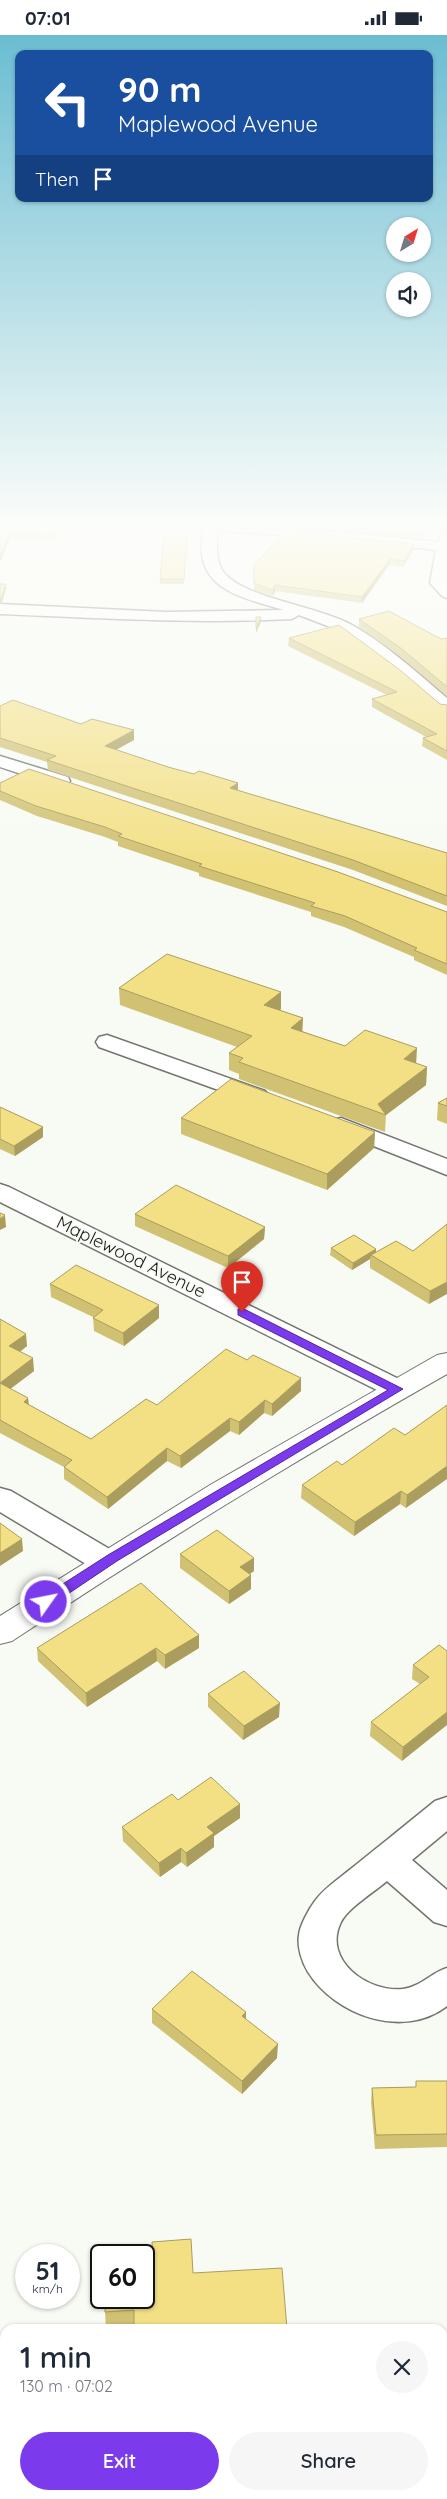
<!DOCTYPE html>
<meta charset="utf-8">
<style>
:root{--surface:#fff;--page:#f6f6f7;--text:#1f2937;--muted:#747a83;--accent:#7c3aed}
body{margin:0;font-family:Quicksand,sans-serif;background:var(--page);color:var(--text);height:100vh;display:flex;flex-direction:column;font-size:19px;white-space:nowrap}
*{box-sizing:border-box;margin:0}
p{font-size:16px;color:var(--muted)}
.icon{flex:none;width:28px;height:28px;fill:none;stroke:currentColor;stroke-width:2;stroke-linecap:round;stroke-linejoin:round}
.map{position:relative;flex:1;overflow:hidden}
.drawer{position:absolute;left:0px;top:2289px;width:448px;height:176px;display:flex;flex-direction:column;background:var(--surface);border-radius:15px 15px 0 0;box-shadow:0 1px 4px #0004}
.drawer>*{flex:none}
.banner{position:absolute;left:15px;top:15px;width:418px;height:152px;border-radius:10px;box-shadow:0 1px 4px #0004;background:#1a4fa0;color:#fff;overflow:hidden}
.needle{width:32px;rotate:38deg}
.controls{position:absolute;left:386px;top:182px;display:grid;gap:10px}
.controls a{display:grid;place-items:center;width:45px;height:45px;border-radius:50%;background:var(--surface);box-shadow:0 1px 4px #0004;font-size:25px}
.speed{position:absolute;left:15px;top:2209px;display:flex;gap:10px;font-size:25px;font-weight:700;text-align:center}
.speed>*{display:grid;place-content:center;width:65px;height:65px;border-radius:50%;background:var(--surface);box-shadow:0 1px 4px #0004;line-height:1}
.speed small{font-size:12px;font-weight:400}
.speed .limit{border:2px solid #111;border-radius:8px;background:#fff;color:#111}
.pin{position:absolute;display:grid;place-items:center;width:42px;height:42px;color:#fff;margin:-51px -21px;border-radius:50% 50% 50% 0;rotate:-45deg;box-shadow:0 0 5px #0007}
.pin .icon{rotate:45deg}
.me{position:absolute;width:55px;margin:-28px;rotate:57deg;stroke-linejoin:round;filter:drop-shadow(0 0 4px #0008)}
.turn{display:flex;align-items:center;gap:18px;height:105px;padding:0 20px;font-size:22px}
.turn .icon{width:65px;height:65px;stroke-width:2.5}
.turn b{display:block;font-size:35px;line-height:42px}
.then{display:flex;align-items:center;height:48px;padding:0 20px;background:#0003;gap:10px;font-size:19px}
.round{display:grid;place-items:center;flex:none;width:52px;height:52px;border-radius:26px;background:var(--page)}
.headline{display:flex;align-items:center;justify-content:space-between;height:85px;padding:0 20px}
h1{font-size:30px;font-weight:600;line-height:38px}
.cta{display:flex;gap:10px;margin-top:auto;padding:10px 20px}
.cta a{flex:1;height:58px;border-radius:30px;background:var(--accent);color:#fff;font-size:20px;font-weight:600;line-height:58px;text-align:center}
.cta a+a{background:var(--page);color:var(--text)}
.status{display:flex;justify-content:space-between;align-items:center;height:35px;padding:0 25px;background:var(--surface);direction:ltr}
.status svg{height:14px;fill:currentColor}
.map>svg:first-child{display:block}
.lines{fill:none;stroke-linecap:round;stroke-linejoin:round}
.minor-casing{stroke:#737670;stroke-width:3}
.primary-casing{stroke:#737670;stroke-width:2}
.minor{fill:#fff;fill-rule:evenodd}
.primary{fill:#fff;fill-rule:evenodd}
.wall{fill:#d1c172}
.shaded-wall{fill:#aa9d5d}
.building{fill:#f3e085;stroke:#aa9d5d}
.route{fill:#7c3aed;stroke:#51269a}
.labels{text-anchor:middle;stroke-width:4;stroke-linejoin:round;paint-order:stroke}
.street-label{font-size:18px;fill:#1d1e1b;stroke:#f8fbf4}
</style>
<div class="status"><b>07:01</b><svg viewBox="0 0 49 12"><path d="M0 12V9h3v3zM5 12V6h3v6zM10 12V3h3v9zM15 12V0h3v12zM26 1h20v11H26zM47 4h2v5h-2z"/></svg></div>
<div class="map">
<svg width="447" height="2464" viewBox="0 0 447 2464">
<rect width="100%" height="100%" fill="#f8fbf4"/>
<g class="lines">
<defs>
<g id="minor">
<path d="M139,488c101,0 199,8 299,19l4,-8 5,-1v65l-5,-2 -12,-13 6,-33 -133,-14 -86,-5c0,14 -2,33 9,44 22,23 92,32 124,49 32,17 69,50 97,74v14l-6,-1 -40,-35 -63,-46 -39,-15 -7,4c-98,5 -194,-1 -292,-5v-10l166,8 117,-2c-31,-10 -77,-17 -81,-56 -1,-7 0,-16 1,-23l-57,-4z"/>
<path d="M0,721l68,21 2,4 -2,4 -7,2 -61,-20z"/>
<path d="M107,1000l158,56 4,5 -4,5 -8,2 -8,-2 -150,-54 -3,-5 3,-5z"/>
<path d="M341,1083l106,41v16l-114,-45 -4,-5 4,-5z"/>
<path d="M0,1149l9,3 398,196 4,6 -4,6 -10,3 -10,-3 -387,-193z"/>
<path d="M0,1453l11,3 107,63 4,8 -4,8 -11,3 -11,-3 -96,-58z"/>
<path d="M447,1762v34l-35,29 35,30v36l-13,-4 -47,-41c-13,11 -39,27 -46,41 -19,38 27,71 62,67 17,-2 28,-16 44,-21v38c-44,34 -112,9 -139,-34 -6,-10 -11,-25 -9,-37 1,-10 10,-26 16,-34 9,-13 25,-23 37,-33 27,-22 55,-44 83,-67z"/>
<path d="M104,2460h49l-2,4h-49z"/>
<path d="M258,2460h48l2,4h-48z"/>
</g>
<path id="primary" d="M447,1318v21c-148,84 -293,173 -435,267l-12,3v-28l210,-131 227,-130z"/>
</defs>
<use href="#minor" class="minor-casing"/>
<use href="#primary" class="primary-casing"/>
<use href="#minor" class="minor"/>
<use href="#primary" class="primary"/>
</g>
<g class="wall">
<path d="M0,488h60l-6,17 -44,-1 -10,23z"/>
<path d="M296,488h133l-9,15 -124,-11z"/>
<path d="M187,501l-3,48h-24v-5z"/>
<path d="M414,509l-1,6 -10,17 -14,-2 -27,38 -87,-12 -2,5 -19,-6v-25z"/>
<path d="M359,584l82,20 6,-1v58l-46,-39 -42,-30z"/>
<path d="M289,603l151,66 7,1v55l-25,-14 1,-8 3,-1 -54,-30v-8l15,-4 -99,-49z"/>
<path d="M0,671l81,18 53,16 -18,10 52,17 26,7 44,9v7l209,63v53l-94,-36 -305,-100 -1,-8 -47,-15z"/>
<path d="M0,748l447,129v63l-33,-15v-3l-70,-30 -33,-11v-4l-112,-36v-3l-81,-27v-4l-13,-5 -68,-21 -37,-16z"/>
<path d="M119,953l162,4v17l-2,1 24,8 -1,13 43,15 71,18 11,3 -1,18 -40,30 -1,17 -146,-53v-5l-10,-4v-17l8,-6 -117,-42z"/>
<path d="M447,1063v26l-10,-4 1,-17z"/>
<path d="M0,1072l43,20v10l-28,19 -15,-7z"/>
<path d="M181,1083l194,14 -1,16 -47,42 -146,-56z"/>
<path d="M135,1179l130,13 -1,12 -36,29 -93,-42z"/>
<path d="M447,1189l-18,80 -59,-36v-9l-18,11 -22,-15 1,-7 45,1v3l37,-1z"/>
<path d="M50,1249l109,34 -35,28 -30,-15 -1,-14 -42,-20z"/>
<path d="M0,1284l27,27 -7,6 14,19 -24,18 18,9 1,7 62,34 66,-34 144,-14 -29,25 -8,-3 -25,22 -9,-4 -49,37 -14,-7 -59,48 -44,-30v-12l-64,-34z"/>
<path d="M447,1370l-41,103 -6,-4 -46,32 -53,-38 1,-13 103,-50z"/>
<path d="M180,1519l74,4v13l-5,3 2,1v14l-22,15 -49,-36z"/>
<path d="M199,1600v13l-34,21 -8,-8 -70,46 -49,-46 -1,-13z"/>
<path d="M439,1610l-37,116 -32,-25 1,-14 49,-38 -8,-5 1,-14z"/>
<path d="M208,1659l71,23 -36,23 -35,-33z"/>
<path d="M178,1765l62,18 -26,18v11l-27,20 -6,-5 -21,15 -37,-36 -1,-14z"/>
<path d="M152,1974l125,49 -35,36 -90,-71z"/>
<path d="M416,2046h31v66l-72,2 -4,-47 1,-14 44,-1z"/>
<path d="M193,2238l-59,55 -28,1 -1,-17z"/>
<path d="M442,2367l5,4v93h-14l-4,-4h13z"/>
</g>
<g class="shaded-wall">
<path d="M58,488h2l-6,17v-4z"/>
<path d="M426,488h3l-9,15v-6z"/>
<path d="M9,499l1,5 -10,23v-6z"/>
<path d="M414,509l-1,6 -10,17 1,-6z"/>
<path d="M390,524l-1,6 -27,38v-6z"/>
<path d="M6,549v5l-4,13 -2,1v-5z"/>
<path d="M275,550v6l-2,5v-6z"/>
<path d="M261,582v5l-5,11v-5z"/>
<path d="M134,695v10l-28,15 -1,-9z"/>
<path d="M238,748v9l-8,-4z"/>
<path d="M281,957v17l-17,13v-17z"/>
<path d="M303,983l-1,17 -11,-7z"/>
<path d="M417,1013l-1,17 -12,-6z"/>
<path d="M427,1032l-1,18 -40,30 -8,-11z"/>
<path d="M43,1092v10l-28,19 -1,-10z"/>
<path d="M375,1097l-1,16 -47,42v-16z"/>
<path d="M5,1180l1,12 -6,3v-11z"/>
<path d="M265,1192l-1,12 -36,29v-12z"/>
<path d="M376,1214v7l-5,-1 -1,4 -18,11 1,-7z"/>
<path d="M447,1247v12l-18,10 1,-13z"/>
<path d="M159,1270v13l-35,28 -1,-13z"/>
<path d="M26,1299l1,12 -17,13 -1,-13z"/>
<path d="M33,1323l1,13 -33,25 -1,-13z"/>
<path d="M301,1343v13l-29,25v-12z"/>
<path d="M28,1363l1,13 -5,-9z"/>
<path d="M265,1365l-1,13 -25,22v-13z"/>
<path d="M230,1383v13l-49,37 -1,-12z"/>
<path d="M167,1413v13l-59,48 -1,-12z"/>
<path d="M447,1431v13l-41,29 1,-13z"/>
<path d="M401,1456l-1,13 -46,32 1,-14z"/>
<path d="M22,1504l1,12 -23,15v-13z"/>
<path d="M254,1523v13l-14,10v-14z"/>
<path d="M251,1540v14l-22,15v-13z"/>
<path d="M199,1600v13l-34,21v-14z"/>
<path d="M156,1613l1,13 -70,46 -1,-14z"/>
<path d="M280,1668l-1,14 -36,23 1,-14z"/>
<path d="M447,1677v13l-45,36 1,-14z"/>
<path d="M240,1769v14l-26,18v11l-27,20 -1,-14 21,-26z"/>
<path d="M181,1813v14l-21,15 -1,-14z"/>
<path d="M246,1977v14l-4,-10z"/>
<path d="M278,2009l-1,14 -35,36v-13z"/>
<path d="M5,2388v19l-5,6v-20z"/>
</g>
<g class="building">
<path d="M0,488h58l-4,13 -45,-2 -9,22z"/>
<path d="M314,488h112l-6,9z"/>
<path d="M286,496l128,13 -10,17 -14,-2 -28,38 -87,-12 -2,5 -19,-7v-18z"/>
<path d="M164,501h23l-3,43h-24z"/>
<path d="M0,549h6l-4,13 -2,1z"/>
<path d="M389,576l52,28 6,-1v49l-45,-38 -43,-30z"/>
<path d="M256,582h5l-5,11z"/>
<path d="M339,590l61,45 40,34 7,1v46l-24,-13 14,-4 -65,-35 25,-7 -108,-54z"/>
<path d="M13,665l68,24 11,-5 42,11 -29,16 63,21 26,7 5,-3 39,12 -8,5 217,65v43l-94,-36 -306,-100 9,-4 -56,-18v-32z"/>
<path d="M29,734l309,103 109,40v52l-33,-14 3,-2 -72,-32 -34,-10 4,-3 -116,-37 3,-2 -84,-28 4,-2 -17,-7 -69,-21 -36,-15v-8z"/>
<path d="M167,919l114,38 -17,13 39,13 -12,10 54,18 20,-16 52,18 -13,11 23,8 -49,37 8,11 -147,-53 4,-4 -14,-5 23,-17 -133,-48z"/>
<path d="M231,1044l144,53 -48,42 -146,-56z"/>
<path d="M447,1063v8l-9,-3z"/>
<path d="M0,1072l43,20 -29,19 -14,-7z"/>
<path d="M176,1150l89,42 -37,29 -93,-42z"/>
<path d="M0,1178l5,2 -5,4z"/>
<path d="M447,1189v58l-17,9 -59,-36 25,-14 17,10z"/>
<path d="M354,1200l22,14 -23,14 -22,-15z"/>
<path d="M76,1230l83,40 -36,28 -30,-15 10,-8 -53,-26z"/>
<path d="M0,1284l26,15 -17,12 24,12 -33,25 28,15 -4,4 67,37 55,-40 11,6 69,-56 21,11 6,-5 48,23 -29,26 -7,-4 -26,22 -9,-4 -50,38 -13,-8 -60,49 -43,-30 8,-7 -72,-40z"/>
<path d="M447,1370v61l-40,29 -6,-4 -46,31 -53,-37 35,-24 5,4 52,-37 11,7z"/>
<path d="M0,1488l22,16 -22,14z"/>
<path d="M217,1495l37,28 -14,9 11,8 -22,16 -49,-37z"/>
<path d="M141,1548l58,52 -34,20 -9,-7 -70,45 -49,-45z"/>
<path d="M439,1610l8,6v61l-44,35 -32,-25 58,-45 -16,-12z"/>
<path d="M244,1636l36,32 -36,23 -36,-32z"/>
<path d="M211,1742l29,27 -33,23 7,6 -28,20 -5,-5 -22,15 -37,-36 50,-33 6,6z"/>
<path d="M192,1936l54,41 -4,4 36,28 -36,37 -90,-72z"/>
<path d="M416,2046h31v53l-71,1 -4,-47 44,-1z"/>
<path d="M191,2204l2,34 89,-5 5,61h-153v-19l-29,2v-15h39v-23h9l-1,-32z"/>
<path d="M442,2367l5,4v91l-5,-4z"/>
<path d="M0,2382l5,4v2l-5,5z"/>
</g>
<linearGradient id="sky" x2="0" y2="1"><stop stop-color="#6bbdd2"/><stop offset="0.59" stop-color="#fcfdfa"/><stop offset="1" stop-color="#fcfdfa" stop-opacity="0"/></linearGradient>
<rect width="447" height="833" fill="url(#sky)"/>
<path class="route" d="M242,1273l161,81 -286,172 -67,45h-9l-2,-4 2,-4 67,-43 280,-165 -150,-75v-6z"/>
<g class="labels">
<g class="street-label">
<text transform="translate(131 1222) rotate(26)" y="6">Maplewood Avenue</text>
</g>
</g>
</svg>
<div class="controls">
<a><svg class="needle" viewBox="-14 -14 28 28"><path d="M0-13l5 13h-10z" fill="#e53935"/><path d="M0 13l5-13h-10z" fill="#747a83"/></svg></a>
<a><svg class="icon" aria-label="sound" viewBox="0 0 24 24"><path d="M4 9h4l5-4v14l-5-4H4zM17 9q2 3 0 6"/></svg></a>
</div>
<div class="speed"><div>51<small>km/h</small></div><div class="limit">60</div></div>
<div class="pin" style="left:242px;top:1277px;background:#d93025"><svg class="icon" aria-label="arrive" viewBox="0 0 24 24"><path d="M6 21V4h12l-3 4 3 4H6"/></svg></div>
<svg class="me" style="left:46px;top:1567px" viewBox="-20 -20 40 40"><circle r="17" fill="#7c3aed" stroke="#fff" stroke-width="3"/><path d="M0-11L8 9 0 5-8 9z" fill="#fff"/></svg>
<div class="banner">
<div class="turn"><svg class="icon" aria-label="left" viewBox="0 0 24 24"><path d="M17 20v-9H6M10 6l-5 5 5 5"/></svg><div><b>90 m</b>Maplewood Avenue</div></div>
<div class="then">Then<svg class="icon" aria-label="arrive" viewBox="0 0 24 24"><path d="M6 21V4h12l-3 4 3 4H6"/></svg></div>
</div>
<section class="drawer">
<div class="headline"><div><h1>1 min</h1><p>130 m · 07:02</p></div><a class="round"><svg class="icon" aria-label="close" viewBox="0 0 24 24"><path d="M6 6l12 12M18 6L6 18"/></svg></a></div>
<div class="cta"><a>Exit</a><a>Share</a></div>
</section>
</div>
